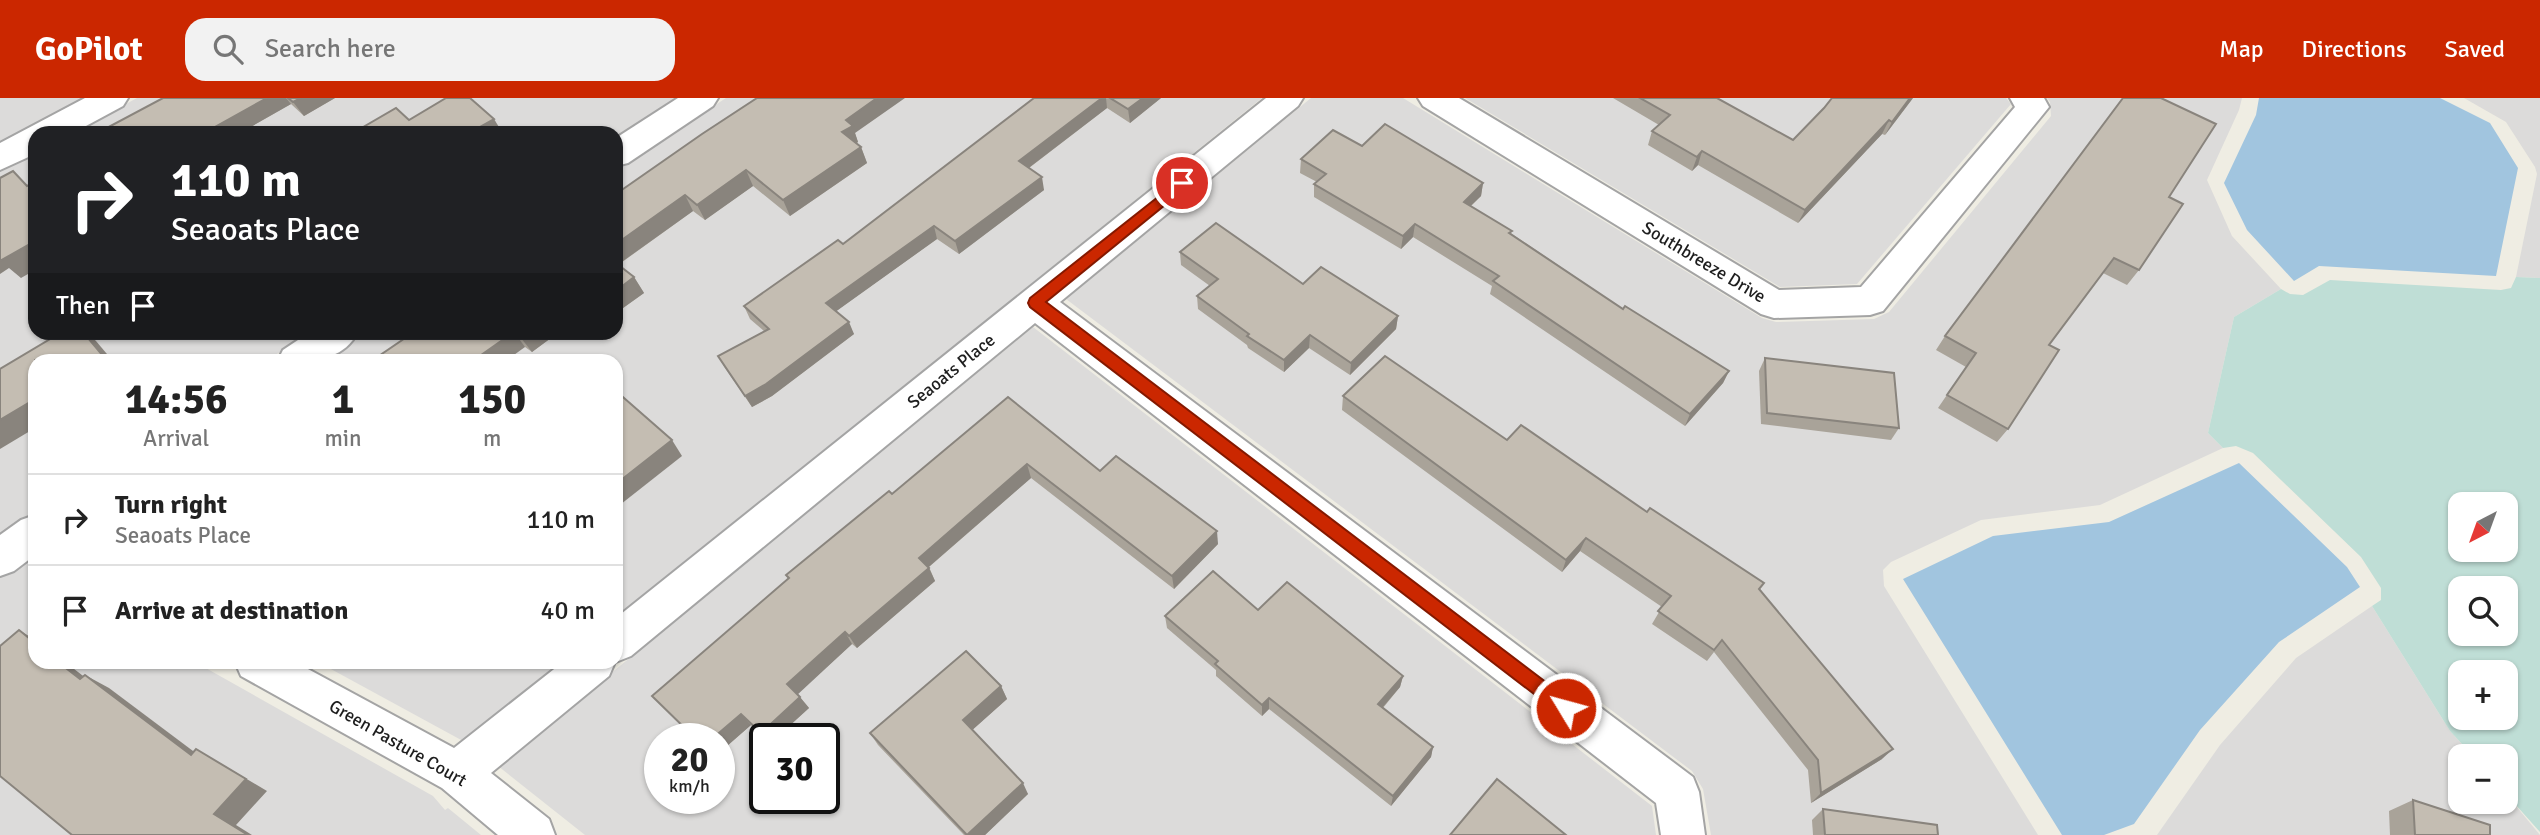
<!DOCTYPE html>
<meta charset="utf-8">
<style>
:root{--surface:#fff;--page:#f2f2f2;--text:#222;--muted:#767676;--line:#e0e0e0;--accent:#cb2700}
body{margin:0;font-family:Signika,sans-serif;background:var(--page);color:var(--text);height:100vh;display:flex;flex-direction:column;font-size:26px;white-space:nowrap}
*{box-sizing:border-box;margin:0}
p{font-size:23px;color:var(--muted)}
.icon{flex:none;width:38px;height:38px;fill:none;stroke:currentColor;stroke-width:2;stroke-linecap:round;stroke-linejoin:round}
.map{position:relative;flex:1;overflow:hidden}
.side{position:absolute;left:28px;top:256px;width:595px;height:315px;display:flex;flex-direction:column;background:var(--surface);border-radius:21px;box-shadow:0 2px 5px #0004}
.side>*{flex:none}
.top-card{position:absolute;left:28px;top:28px;width:595px;height:214px;border-radius:21px;box-shadow:0 2px 5px #0004;background:#202124;color:#fff;overflow:hidden}
.needle{width:46px;rotate:221deg}
.controls{position:absolute;left:2448px;top:394px;display:grid;gap:14px}
.controls a{display:grid;place-items:center;width:70px;height:70px;border-radius:14px;background:var(--surface);box-shadow:0 2px 5px #0004;font-size:35px}
.speed{position:absolute;left:644px;top:625px;display:flex;gap:14px;font-size:35px;font-weight:700;text-align:center}
.speed>*{display:grid;place-content:center;width:91px;height:91px;border-radius:50%;background:var(--surface);box-shadow:0 2px 5px #0004;line-height:1}
.speed small{font-size:18px;font-weight:400}
.speed .limit{border:4px solid #111;border-radius:10px;background:#fff;color:#111}
.pin{position:absolute;display:grid;place-items:center;width:60px;height:60px;color:#fff;margin:-30px;border:4px solid #fff;border-radius:50%;box-shadow:0 2px 7px #0007}
.me{position:absolute;width:77px;margin:-38px;rotate:307deg;stroke-linejoin:round;filter:drop-shadow(0 0 5px #0008)}
.turn{display:flex;align-items:center;gap:24px;height:147px;padding:0 28px;font-size:32px}
.turn .icon{width:91px;height:91px;stroke-width:2.5}
.turn b{display:block;font-size:49px;line-height:60px}
.then{display:flex;align-items:center;height:66px;padding:0 28px;background:#0003;gap:14px;font-size:26px}
.eta{display:flex;justify-content:space-evenly;align-items:center;height:119px;text-align:center}
.eta b{font-size:42px;font-weight:700;line-height:49px}
ul{padding:0;list-style:none}
li{display:flex;align-items:center;gap:21px;height:91px;padding:0 28px;border-top:2px solid var(--line)}
li div{flex:1}
li b{display:block;font-size:26px}
li em{font-style:normal}
header{display:flex;align-items:center;gap:42px;box-sizing:border-box;height:98px;padding:0 35px;background:var(--accent);color:#fff}
header strong{font-size:33px}
nav{display:flex;gap:38px;margin-inline-start:auto;font-size:24px}
.search{width:490px;height:63px;background:var(--page);display:flex;align-items:center;gap:18px;box-sizing:border-box;padding:0 24px;border-radius:21px;color:var(--muted);font-size:26px}
.map>svg:first-child{display:block}
.residential{fill:#dcdbda;fill-rule:evenodd}
.wetland{fill:#bfded6;fill-rule:evenodd}
.water{fill:#a1c5df}
.lines{fill:none;stroke-linecap:round;stroke-linejoin:round}
.minor-casing{stroke:#a4a4a4;stroke-width:4}
.minor{fill:#fff;fill-rule:evenodd}
.wall{fill:#a9a399}
.shaded-wall{fill:#89847d}
.building{fill:#c4bdb2;stroke:#89847d;stroke-width:2}
.route{fill:#cb2700;stroke:#841900;stroke-width:2}
.labels{text-anchor:middle;stroke-width:6;stroke-linejoin:round;paint-order:stroke}
.street-label{font-size:18px;fill:#1d1d1d;stroke:#fff}
</style>
<header>
<strong>GoPilot</strong>
<div class="search"><svg class="icon" aria-label="search" viewBox="0 0 24 24"><circle cx="10" cy="10" r="6"/><path d="M15 15l6 6"/></svg>Search here</div>
<nav><a>Map</a><a>Directions</a><a>Saved</a></nav>
</header>
<div class="map">
<svg width="2540" height="737" viewBox="0 0 2540 737">
<rect width="100%" height="100%" fill="#efede3"/>
<g class="residential">
<path d="M0,0h87l-87,46z"/>
<path d="M137,0h539l-60,39v-4h-544z"/>
<path d="M726,0h536l-646,520v-258h-292l43,-27 249,-1v-162z"/>
<path d="M1311,0h92l359,220 14,4 98,-3 15,-7 162,-196 -1,-14 -3,-4h195l-3,12 -32,70 25,56 49,53 -47,28 -26,116 15,15 -123,57 -119,15 -90,42 -8,8 1,16 154,249h-327l-8,-46 -11,-18 -626,-472z"/>
<path d="M1465,0h541l5,6 -154,180 -77,3z"/>
<path d="M2464,0h76v180l-24,-1 21,-103 -2,-7 -29,-45z"/>
<path d="M35,55v179l276,1 -44,27h-232v153l-35,24v-365z"/>
<path d="M1033,229l619,479 4,29h-1071l-87,-69zM660,640h59v60h-59zM765,640h59v60h-59z"/>
<path d="M35,455v109h160l238,134 12,14 3,-2 33,27h-481v-257z"/>
<path d="M2372,508l78,125 23,25h-13v46h46v-8l34,41h-383l63,-90 76,-87z"/>
<path d="M318,564h243l-98,79z"/>
</g>
<path class="wetland" d="M2516,179l24,1v554l-34,-38v-38h-33l-23,-25 -78,-125 9,-6v-12l-20,-31 -108,-104 -17,-7 -13,2 -15,-15 26,-116 47,-28 9,5 13,1 27,-15 171,10 10,-2zM2460,406h46v46h-46zM2460,490h46v46h-46zM2460,574h46v46h-46z"/>
<g class="water">
<path d="M2259,0h181l50,25 28,45 -22,108 -177,-10 -25,15 -47,-51 -23,-47 32,-68z"/>
<path d="M2239,365l108,104 13,20 -81,55 -79,88 -66,94 -30,11h-42l-159,-256 90,-43 116,-14z"/>
</g>
<g class="lines">
<defs>
<g id="minor">
<path d="M85,0h43l-5,8 -50,27h-38v21l-35,16v-27z"/>
<path d="M678,0h40l-5,8 -85,57 -12,3v-28z"/>
<path d="M1266,0h37l-5,8 -238,196 633,475 6,15 6,43h-44l-5,-32 -621,-480 -404,333 -15,6h-1l-6,14 -118,97 58,46 6,16h-57l-56,-47 -201,-112 -6,-14h60l159,86 109,-86h53v-44z"/>
<path d="M1418,0h41l320,192 82,-3 154,-180 -5,-9h34l5,9 -166,204 -13,4 -96,3 -13,-4 -338,-208z"/>
<path d="M310,234h48c-17,32 -49,28 -80,28l5,-10z"/>
<path d="M35,417v40l-21,16 -14,5v-41l21,-15z"/>
</g>
</defs>
<use href="#minor" class="minor-casing"/>
<use href="#minor" class="minor"/>
</g>
<g class="wall">
<path d="M163,0h172l-31,18 -13,-12 -51,29h-137z"/>
<path d="M1034,0h127l-31,25 -23,-15 -78,60 15,22 -85,64 -22,-15 -101,72 18,23 -82,62 -20,11 -27,-39 -7,-12 46,-25 -14,-12 -6,-13 99,-62z"/>
<path d="M1613,0h104l76,42 120,-42 -28,37 -3,-1 -84,89 -100,-58 -6,6 -44,-26 4,-14 7,-6z"/>
<path d="M855,35l3,9 -2,1 5,4 6,16 -77,53 -37,-30 -48,34 -12,-9 -75,54 16,12 10,16 -28,20v-119z"/>
<path d="M1362,48l121,37 -2,13 -10,10 152,103 106,62 -6,12 -38,43 -195,-132 2,-8 -79,-49 -12,12 -87,-52v-13l3,-2 -17,-9 1,-14z"/>
<path d="M2169,99l-30,73 -12,15 -24,-12 -54,72 -41,84 -11,13 -59,-34 28,-41 -30,-17 9,-14z"/>
<path d="M1180,154l123,32 95,32 -2,13 -46,46 -41,-27 -25,24 -36,-24 -1,-3 -49,-36 -1,-13 13,-10 -29,-21z"/>
<path d="M414,234h145l-27,20 -7,-5z"/>
<path d="M1765,260l134,70 -8,12 -130,-16 -2,-53z"/>
<path d="M1343,298l164,44 253,149 122,170 -71,44 -3,-33 -94,-118 -7,9 -55,-37 10,-17 -82,-56 -18,21 -220,-162z"/>
<path d="M1008,299l92,74 118,73 -44,45 -143,-111 -102,89 6,14 -78,67 -5,-4 -55,50 12,14 -33,30 -11,1 -14,-14 -32,28v-15l69,-159 -2,-4 106,-81z"/>
<path d="M1258,512l145,66 -3,11 -17,21 50,39 -2,10 -40,49 -122,-97 -7,7 -46,-40v-6l-49,-42 -2,-12z"/>
<path d="M1001,588l6,13 -35,31 56,64 -43,41h-21l-86,-90 -8,-12z"/>
<path d="M2413,702l77,35h-100l-1,-24z"/>
<path d="M1823,711l115,26h-125l-1,-15z"/>
</g>
<g class="shaded-wall">
<path d="M267,0h19l5,6 -51,29h-36z"/>
<path d="M301,0h34l-31,18 -11,-14z"/>
<path d="M877,0h28l-50,35 3,9 -10,7 -6,-17 4,-12z"/>
<path d="M1102,0h4l1,10 -85,65 -3,-12z"/>
<path d="M1143,0h18l-31,25 -2,-14z"/>
<path d="M1910,0h3l-28,37 7,-13z"/>
<path d="M494,21l8,13 -33,1z"/>
<path d="M1889,22l-7,14 -84,89 7,-13z"/>
<path d="M861,49l6,16 -77,53 -7,-16z"/>
<path d="M1702,53l-4,14 -6,6 5,-14z"/>
<path d="M746,72l7,16 -48,34 -8,-15z"/>
<path d="M1042,79l2,13 -85,64 -4,-13z"/>
<path d="M1483,85l-2,13 -20,19 3,-13z"/>
<path d="M685,97l8,16 -77,55v-22z"/>
<path d="M1415,126l-2,13 -12,12 2,-13z"/>
<path d="M934,128l3,13 -106,76 -5,-12z"/>
<path d="M35,143v29l-14,8 -12,-10 -9,6v-16z"/>
<path d="M634,179l10,16 -28,20v-22z"/>
<path d="M1398,218l-2,13 -46,46 1,-12z"/>
<path d="M849,224l5,12 -82,62 -20,11 -7,-11z"/>
<path d="M83,234h3l10,9 16,19h-14z"/>
<path d="M129,234h17l-10,7z"/>
<path d="M514,234l11,15 -18,13h-33z"/>
<path d="M528,234h31l-27,20 -11,-14z"/>
<path d="M1310,237l-1,13 -25,24v-12z"/>
<path d="M1729,273l-6,12 -38,43 5,-12z"/>
<path d="M35,301v29l-35,21v-29z"/>
<path d="M672,342l10,16 -66,52v-24z"/>
<path d="M1027,366l4,14 -107,93 -5,-13z"/>
<path d="M1217,433l1,13 -44,45 -2,-13z"/>
<path d="M1586,440l-6,13 -18,21 4,-12z"/>
<path d="M929,470l6,13 -78,67 -8,-12z"/>
<path d="M19,532l16,10v3z"/>
<path d="M845,534l7,12 -56,52 -9,-12z"/>
<path d="M58,564h7l39,30 -24,-13z"/>
<path d="M85,577l24,13 104,78 -22,-11z"/>
<path d="M1403,578l-3,11 -24,28 2,-11z"/>
<path d="M1001,588l6,13 -38,34 -6,-13z"/>
<path d="M800,599l9,11 -33,30h-11l-4,-5z"/>
<path d="M1269,600v11l-7,7v-11z"/>
<path d="M741,616l10,11 -32,28v-15h-6z"/>
<path d="M1433,649l-2,10 -40,49 2,-10z"/>
<path d="M196,651l71,42 -31,34 16,10h-4l-34,-21z"/>
<path d="M1893,651l-11,10 -71,44 10,-10z"/>
<path d="M1023,685l5,11 -43,41h-18z"/>
</g>
<g class="building">
<path d="M163,0h104l-63,35h-101l-2,-2z"/>
<path d="M288,0h13l-8,4z"/>
<path d="M446,0h24l24,21 -25,14h-116l43,-25 13,12z"/>
<path d="M757,0h120l-31,22 7,6 -11,6 19,15 -78,53 -37,-30 -49,35 -12,-10 -69,49v-50l86,-60z"/>
<path d="M1034,0h68l-83,63 23,16 -87,64 -21,-15 -108,77 23,19 -83,62 -21,12 -27,-40 51,-27 -25,-23 94,-66 5,4z"/>
<path d="M1110,0h33l-15,11z"/>
<path d="M1640,0h77l76,42 31,-32 8,-10h78l-18,24 -3,-2 -84,90 -103,-59 -5,6 -45,-26 18,-16z"/>
<path d="M2123,0h38l55,26 -47,73 14,7 -44,66 -25,-12 -65,87 10,5 -51,79 -61,-34 29,-42 -31,-17z"/>
<path d="M1385,26l98,59 -19,19 48,29 -3,2 114,76 2,-3 104,65 -39,43 -197,-133 6,-5 -84,-52 -12,12 -89,-52 12,-10 -25,-15 32,-29 29,16z"/>
<path d="M13,73l14,15 8,-4v59l-35,20v-83z"/>
<path d="M1216,125l87,61 18,-17 77,49 -47,47 -41,-28 -26,25 -37,-24 2,-2 -52,-38 21,-17 -38,-27z"/>
<path d="M616,165l18,14 -18,14z"/>
<path d="M62,234h21l21,25 -6,3h-63v39l-35,21v-51z"/>
<path d="M414,234h100l-40,28h-101z"/>
<path d="M514,234h14l-7,6z"/>
<path d="M1385,258l122,84 14,-15 126,87 3,-4 114,75 -5,6 134,160 -72,44 -3,-33 -96,-120 -8,10 -56,-39 13,-15 -85,-58 -20,22 -223,-164z"/>
<path d="M1765,260l129,15 5,55 -132,-15z"/>
<path d="M616,293l56,49 -56,44z"/>
<path d="M1008,299l92,74 16,-15 101,75 -45,45 -145,-112 -108,94 10,10 -80,68 -4,-4 -58,52 13,13 -39,36 -20,-19 -28,24h-18l-43,-42 137,-118 -3,-3 103,-84 3,3z"/>
<path d="M1213,473l45,39 29,-28 116,94 -25,28 55,43 -40,49 -124,-98 -7,7 -47,-41 3,-3 -53,-45z"/>
<path d="M19,532l16,13v19h23l22,17 5,-4 106,80 5,-6 50,30 -32,35 34,21h-176l-72,-59v-130z"/>
<path d="M966,553l35,35 -38,34 60,63 -56,52 -97,-102z"/>
<path d="M1497,681l69,56h-116z"/>
<path d="M2413,702l77,25v10h-75z"/>
<path d="M1823,711l114,16 1,10h-113z"/>
</g>
<path class="route" d="M1182,80l7,5 -2,4 -141,115 526,400 3,6 -3,6 -6,2 -6,-2 -530,-407 -2,-4 2,-5z"/>
<g class="labels">
<g class="street-label">
<text transform="translate(1704 164) rotate(31)" y="6">Southbreeze Drive</text>
<text transform="translate(951 273) rotate(-39)" y="6">Seaoats Place</text>
<text transform="translate(398 645) rotate(30)" y="6">Green Pasture Court</text>
</g>
</g>
</svg>
<div class="controls">
<a><svg class="needle" viewBox="-14 -14 28 28"><path d="M0-13l5 13h-10z" fill="#e53935"/><path d="M0 13l5-13h-10z" fill="#767676"/></svg></a>
<a><svg class="icon" aria-label="search" viewBox="0 0 24 24"><circle cx="10" cy="10" r="6"/><path d="M15 15l6 6"/></svg></a>
<a>+</a>
<a>−</a>
</div>
<div class="speed"><div>20<small>km/h</small></div><div class="limit">30</div></div>
<div class="pin" style="left:1182px;top:85px;background:#d93025"><svg class="icon" aria-label="arrive" viewBox="0 0 24 24"><path d="M6 21V4h12l-3 4 3 4H6"/></svg></div>
<svg class="me" style="left:1566px;top:610px" viewBox="-20 -20 40 40"><circle r="17" fill="#cb2700" stroke="#fff" stroke-width="3"/><path d="M0-11L8 9 0 5-8 9z" fill="#fff"/></svg>
<div class="top-card">
<div class="turn"><svg class="icon" aria-label="right" viewBox="0 0 24 24"><path d="M7 20v-9h11M14 6l5 5-5 5"/></svg><div><b>110 m</b>Seaoats Place</div></div>
<div class="then">Then<svg class="icon" aria-label="arrive" viewBox="0 0 24 24"><path d="M6 21V4h12l-3 4 3 4H6"/></svg></div>
</div>
<section class="side">
<div class="eta">
<div><b>14:56</b><p>Arrival</p></div>
<div><b>1</b><p>min</p></div>
<div><b>150</b><p>m</p></div>
</div>
<ul>
<li><svg class="icon" aria-label="right" viewBox="0 0 24 24"><path d="M7 20v-9h11M14 6l5 5-5 5"/></svg><div><b>Turn right</b><p>Seaoats Place</p></div><em>110 m</em></li>
<li><svg class="icon" aria-label="arrive" viewBox="0 0 24 24"><path d="M6 21V4h12l-3 4 3 4H6"/></svg><div><b>Arrive at destination</b></div><em>40 m</em></li>
</ul>
</section>
</div>
